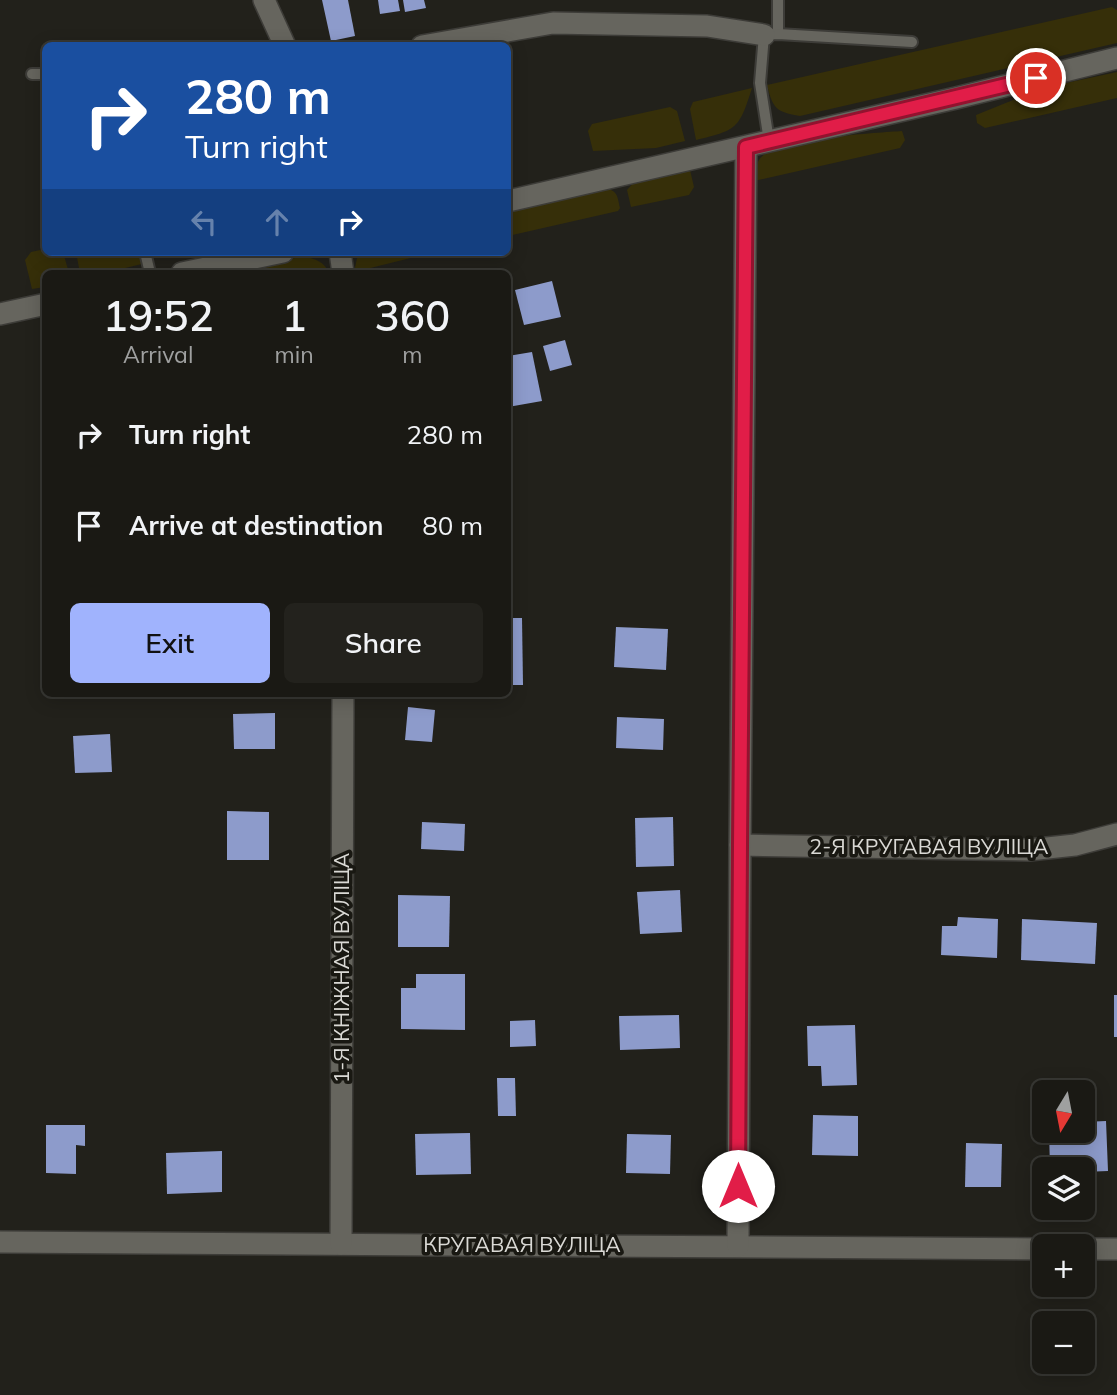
<!DOCTYPE html>
<meta charset="utf-8">
<style>
:root{--surface:#1a1914;--page:#23221d;--text:#f1f3f6;--muted:#9fa0a0;--line:#383834;--accent:#a0b3fd}
body{margin:0;font-family:Mulish,sans-serif;background:var(--page);color:var(--text);height:100vh;display:flex;flex-direction:column;font-size:26px;white-space:nowrap}
*{box-sizing:border-box;margin:0}
p{font-size:23px;color:var(--muted)}
.icon{flex:none;width:38px;height:38px;fill:none;stroke:currentColor;stroke-width:2;stroke-linecap:round;stroke-linejoin:round}
.map{position:relative;flex:1;overflow:hidden}
.details{position:absolute;left:42px;top:270px;width:469px;height:427px;display:flex;flex-direction:column;background:var(--surface);border-radius:10px;box-shadow:0 4px 18px #0003,0 0 0 2px var(--line)}
.details>*{flex:none}
.hud{position:absolute;left:42px;top:42px;width:469px;height:214px;border-radius:10px;box-shadow:0 4px 18px #0003,0 0 0 2px var(--line);background:#1a4fa0;color:#fff;overflow:hidden}
.needle{width:46px;rotate:190deg}
.controls{position:absolute;left:1032px;top:1080px;display:grid;gap:14px}
.controls a{display:grid;place-items:center;width:63px;height:63px;border-radius:10px;background:var(--surface);box-shadow:0 4px 18px #0003,0 0 0 2px var(--line);font-size:35px}
.pin{position:absolute;display:grid;place-items:center;width:60px;height:60px;color:#fff;margin:-30px;border:4px solid #fff;border-radius:50%;box-shadow:0 2px 7px #0007}
.me{position:absolute;width:77px;margin:-38px;rotate:0deg;stroke-linejoin:round;filter:drop-shadow(0 0 5px #0008)}
.turn{display:flex;align-items:center;gap:24px;height:147px;padding:0 28px;font-size:32px}
.turn .icon{width:91px;height:91px;stroke-width:2.5}
.turn b{display:block;font-size:49px;line-height:60px}
.lanes{display:flex;align-items:center;height:66px;padding:0 28px;background:#0003;justify-content:center;gap:35px;direction:ltr}
.lanes .off{opacity:.35}
.eta{display:flex;justify-content:space-evenly;align-items:center;height:119px;text-align:center}
.eta b{font-size:42px;font-weight:600;line-height:49px}
.primary-button{display:flex;gap:14px;margin-top:auto;padding:14px 28px}
.primary-button a{flex:1;height:80px;border-radius:10px;background:var(--accent);color:#111;font-size:28px;font-weight:600;line-height:80px;text-align:center}
.primary-button a+a{background:var(--page);color:var(--text)}
ul{padding:0;list-style:none}
li{display:flex;align-items:center;gap:21px;height:91px;padding:0 28px}
li div{flex:1}
li b{display:block;font-size:26px}
li em{font-style:normal}
.map>svg:first-child{display:block}
.green{fill:#362f09}
.building{fill:#8d9bcb}
.lines{fill:none;stroke-linecap:round;stroke-linejoin:round}
.service-casing{stroke:#3d3c38;stroke-width:14}
.minor-casing{stroke:#3d3c38;stroke-width:24}
.service{stroke:#66655e;stroke-width:10}
.minor{stroke:#66655e;stroke-width:21}
.route-casing{stroke:#92132f;stroke-width:18}
.route{stroke:#e11d48;stroke-width:12}
.labels{text-anchor:middle;stroke-width:7;stroke-linejoin:round;paint-order:stroke}
.street-label{font-size:21px;fill:#dad9d5;stroke:#191812}
</style>
<div class="map">
<svg width="1117" height="1395" viewBox="0 0 1117 1395">
<rect width="100%" height="100%" fill="#22211b"/>
<g class="green">
<path d="M1112,7l5,3v33l-317,73c-24,-4 -27,-7 -33,-31z"/>
<path d="M1117,72v26l-132,30 -8,-5 -1,-8 67,-27z"/>
<path d="M752,88c-13,41 -15,42 -56,52l-6,-31 3,-7z"/>
<path d="M670,107l7,4 8,30 -29,7 -63,3 -5,-20 4,-7z"/>
<path d="M902,131l3,9 -5,8 -146,33c1,-6 2,-16 5,-21 12,-22 118,-27 143,-29z"/>
<path d="M690,170l4,17 -5,8 -58,12 -4,-17 8,-9z"/>
<path d="M604,188c14,3 13,7 16,20l-2,3 -110,25v-26z"/>
<path d="M45,249l1,3h17l6,21h-23l-1,14 -13,2 -7,-29 6,-8z"/>
<path d="M76,252h63l3,12 -38,9h-21l-4,-5z"/>
<path d="M360,252h62l1,3 -69,17 4,-18z"/>
<path d="M304,256c11,3 21,6 25,17h-73l11,-9z"/>
</g>
<g class="building">
<path d="M322,0h26l7,36 -24,5z"/>
<path d="M378,0h20l2,11 -20,3z"/>
<path d="M403,0h21l2,8 -21,4z"/>
<path d="M552,281l9,36 -37,8 -9,-35z"/>
<path d="M565,340l7,25 -22,6 -7,-25z"/>
<path d="M532,352l10,49 -34,6v-51z"/>
<path d="M40,432h6v28h-5z"/>
<path d="M508,618h14l1,67h-15z"/>
<path d="M616,627l52,2 -2,41 -52,-3z"/>
<path d="M408,707l27,3 -3,32 -27,-2z"/>
<path d="M275,713v36h-41l-1,-35z"/>
<path d="M617,717l47,2 -1,31 -47,-2z"/>
<path d="M110,734l2,38 -37,1 -2,-37z"/>
<path d="M227,811l42,1v48h-42z"/>
<path d="M673,817l1,49 -38,1 -1,-49z"/>
<path d="M422,822l43,2 -1,27 -43,-2z"/>
<path d="M680,890l2,42 -42,2 -3,-42z"/>
<path d="M398,895l52,1 -1,51h-51z"/>
<path d="M958,917l40,2 -1,39 -56,-3 1,-29h15z"/>
<path d="M1022,919l75,4 -2,41 -74,-4z"/>
<path d="M416,974h49v56l-64,-1v-41h15z"/>
<rect x="1114" y="995" width="3" height="42"/>
<path d="M679,1015l1,33 -60,2 -1,-34z"/>
<path d="M535,1020l1,26 -26,1v-26z"/>
<path d="M855,1025l2,60 -35,1 -1,-20h-13l-1,-40z"/>
<path d="M497,1078h18l1,38h-18z"/>
<path d="M813,1115l45,1v40l-46,-1z"/>
<path d="M1106,1121l2,50 -25,1v-3h-33l-1,-39h34v-8z"/>
<path d="M46,1125h39v21l-9,-1v29l-30,-1z"/>
<path d="M470,1133l1,41 -55,1 -1,-41z"/>
<path d="M627,1134l44,1 -1,39 -44,-1z"/>
<path d="M966,1143l36,1 -1,43h-36z"/>
<path d="M222,1151v41l-55,2 -1,-41z"/>
</g>
<g class="lines">
<defs>
<g id="service">
<path d="M778,0v34"/>
<path d="M32,74h14"/>
<path d="M769,141l-9,-58 4,-48 14,-1 134,8"/>
<path d="M145,252l5,21"/>
</g>
<g id="minor">
<path d="M264,0l21,46"/>
<path d="M422,46l131,-23 154,3 57,9"/>
<path d="M508,201l448,-103 161,-40"/>
<path d="M340,252l3,21"/>
<path d="M182,273l101,-21"/>
<path d="M0,314l46,-10"/>
<path d="M740,845l289,5 46,-5 42,-11"/>
<path d="M0,1242l1045,7"/>
<path d="M341,1244l2,-551"/>
<path d="M738,1246l2,-401 6,-698"/>
<path d="M1083,1249h34"/>
</g>
</defs>
<use href="#service" class="service-casing"/>
<use href="#minor" class="minor-casing"/>
<use href="#service" class="service"/>
<use href="#minor" class="minor"/>
</g>
<g class="lines">
<defs>
<path id="route" d="M738,1186l2,-341 6,-698 290,-69"/>
</defs>
<use href="#route" class="route-casing"/>
<use href="#route" class="route"/>
</g>
<g class="labels">
<g class="street-label">
<text x="929" y="854">2-Я КРУГАВАЯ ВУЛІЦА</text>
<text transform="translate(342 968) rotate(-90)" y="7">1-Я КНІЖНАЯ ВУЛІЦА</text>
<text x="522" y="1252">КРУГАВАЯ ВУЛІЦА</text>
</g>
</g>
</svg>
<div class="controls">
<a><svg class="needle" viewBox="-14 -14 28 28"><path d="M0-13l5 13h-10z" fill="#e53935"/><path d="M0 13l5-13h-10z" fill="#9fa0a0"/></svg></a>
<a><svg class="icon" aria-label="layers" viewBox="0 0 24 24"><path d="M12 4l9 5-9 5-9-5zM3 14l9 5 9-5"/></svg></a>
<a>+</a>
<a>−</a>
</div>
<div class="pin" style="left:1036px;top:78px;background:#d93025"><svg class="icon" aria-label="arrive" viewBox="0 0 24 24"><path d="M6 21V4h12l-3 4 3 4H6"/></svg></div>
<svg class="me" style="left:738px;top:1186px" viewBox="-20 -20 40 40"><circle r="19" fill="#fff"/><path d="M0-13L10 11 0 6-10 11z" fill="#e11d48"/></svg>
<div class="hud">
<div class="turn"><svg class="icon" aria-label="right" viewBox="0 0 24 24"><path d="M7 20v-9h11M14 6l5 5-5 5"/></svg><div><b>280 m</b>Turn right</div></div>
<div class="lanes"><svg class="icon off" aria-label="left" viewBox="0 0 24 24"><path d="M17 20v-9H6M10 6l-5 5 5 5"/></svg><svg class="icon off" aria-label="ahead" viewBox="0 0 24 24"><path d="M12 20V5M6 11l6-6 6 6"/></svg><svg class="icon" aria-label="right" viewBox="0 0 24 24"><path d="M7 20v-9h11M14 6l5 5-5 5"/></svg></div>
</div>
<section class="details">
<div class="eta">
<div><b>19:52</b><p>Arrival</p></div>
<div><b>1</b><p>min</p></div>
<div><b>360</b><p>m</p></div>
</div>
<ul>
<li><svg class="icon" aria-label="right" viewBox="0 0 24 24"><path d="M7 20v-9h11M14 6l5 5-5 5"/></svg><div><b>Turn right</b></div><em>280 m</em></li>
<li><svg class="icon" aria-label="arrive" viewBox="0 0 24 24"><path d="M6 21V4h12l-3 4 3 4H6"/></svg><div><b>Arrive at destination</b></div><em>80 m</em></li>
</ul>
<div class="primary-button"><a>Exit</a><a>Share</a></div>
</section>
</div>
